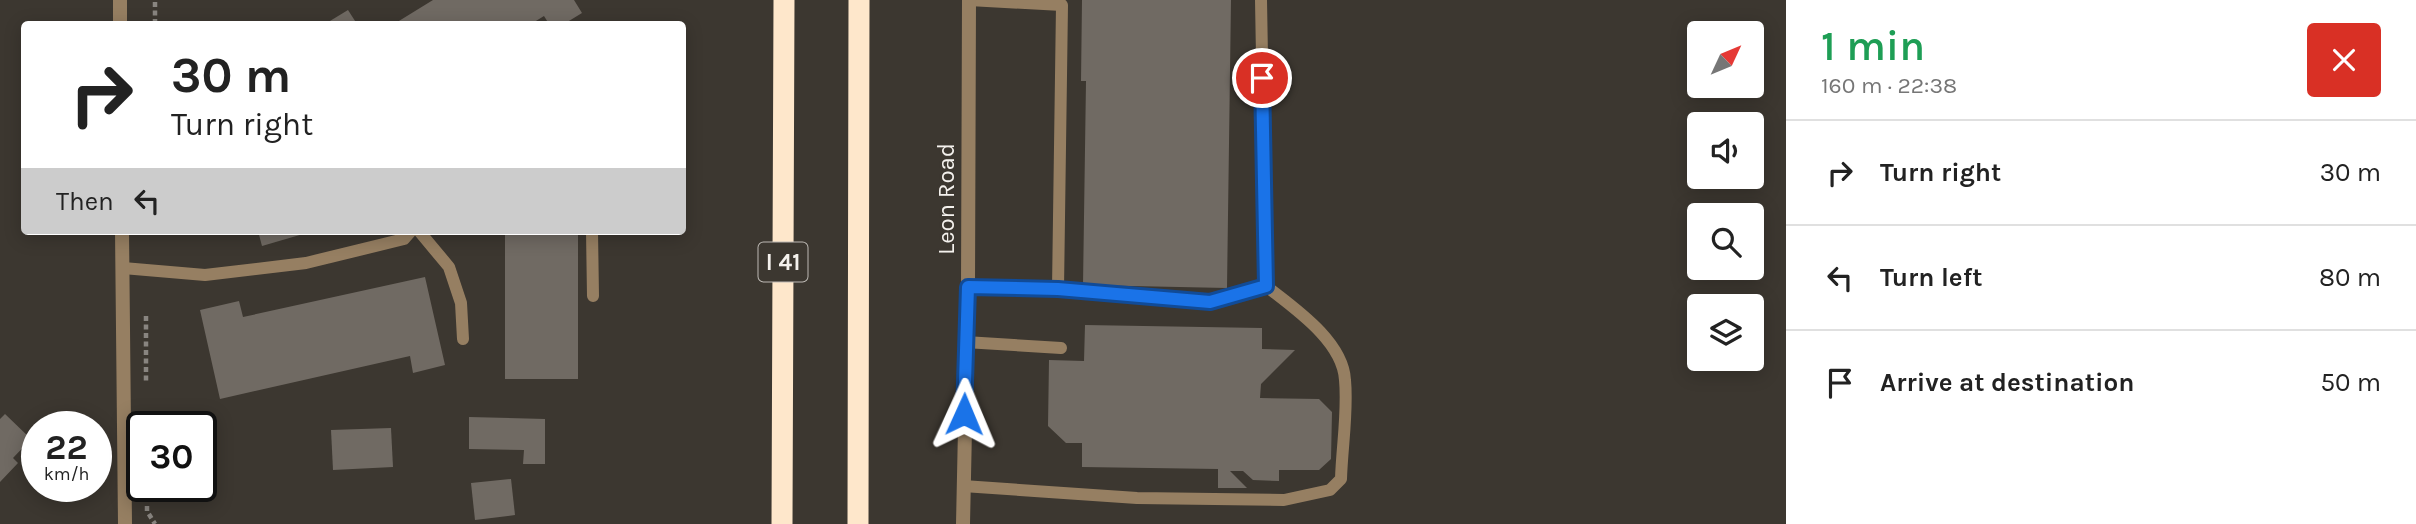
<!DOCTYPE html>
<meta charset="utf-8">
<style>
:root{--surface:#fff;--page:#f6f6f6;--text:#222;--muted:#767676;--line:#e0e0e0}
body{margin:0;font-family:Karla,sans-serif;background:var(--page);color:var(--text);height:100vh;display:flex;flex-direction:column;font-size:26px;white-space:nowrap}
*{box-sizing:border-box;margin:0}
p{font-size:23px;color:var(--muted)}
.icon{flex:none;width:38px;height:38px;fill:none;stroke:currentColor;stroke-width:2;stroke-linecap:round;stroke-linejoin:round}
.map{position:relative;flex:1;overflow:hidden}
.drawer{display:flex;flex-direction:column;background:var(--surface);width:630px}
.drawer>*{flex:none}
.banner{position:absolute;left:21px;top:21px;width:665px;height:214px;border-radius:7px;box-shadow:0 4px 18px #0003;background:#fff;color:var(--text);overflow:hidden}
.needle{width:46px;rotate:46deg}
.buttons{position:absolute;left:1687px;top:21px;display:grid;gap:14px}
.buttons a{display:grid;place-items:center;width:77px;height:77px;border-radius:7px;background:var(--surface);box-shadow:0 4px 18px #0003;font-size:35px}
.speed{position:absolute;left:21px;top:411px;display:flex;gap:14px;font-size:35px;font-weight:700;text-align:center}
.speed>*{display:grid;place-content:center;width:91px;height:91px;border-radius:50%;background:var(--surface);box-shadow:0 4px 18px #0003;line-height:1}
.speed small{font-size:18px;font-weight:400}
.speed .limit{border:4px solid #111;border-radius:10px;background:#fff;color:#111}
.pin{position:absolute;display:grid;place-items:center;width:60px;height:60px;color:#fff;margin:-30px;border:4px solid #fff;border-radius:50%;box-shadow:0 2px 7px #0007}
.me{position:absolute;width:77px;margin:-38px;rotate:1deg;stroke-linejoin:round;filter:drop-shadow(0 0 5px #0008)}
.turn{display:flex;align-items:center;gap:24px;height:147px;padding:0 35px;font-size:32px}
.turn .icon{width:91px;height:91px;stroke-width:2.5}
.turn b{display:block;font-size:49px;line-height:60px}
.then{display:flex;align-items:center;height:66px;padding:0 35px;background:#0003;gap:14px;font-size:26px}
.round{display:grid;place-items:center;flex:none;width:74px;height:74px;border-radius:7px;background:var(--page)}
.overview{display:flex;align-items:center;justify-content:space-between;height:119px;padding:0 35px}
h1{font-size:42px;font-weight:600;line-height:52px;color:#1e9e55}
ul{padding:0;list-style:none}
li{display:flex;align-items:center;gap:21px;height:105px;padding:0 35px;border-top:2px solid var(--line)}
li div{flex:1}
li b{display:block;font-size:26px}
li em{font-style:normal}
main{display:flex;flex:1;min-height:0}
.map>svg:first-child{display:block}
.building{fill:#706a63}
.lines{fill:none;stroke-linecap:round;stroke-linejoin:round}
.path{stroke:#898580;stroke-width:4.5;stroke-dasharray:5 3.5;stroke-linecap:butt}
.service{stroke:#967f62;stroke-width:12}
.minor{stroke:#967f62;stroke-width:14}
.tertiary{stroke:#967f62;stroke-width:14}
.motorway{stroke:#fee7cb;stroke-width:21}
.route-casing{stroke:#114b97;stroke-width:18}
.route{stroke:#1a73e8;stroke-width:12}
.labels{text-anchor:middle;stroke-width:5;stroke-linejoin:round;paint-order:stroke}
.shield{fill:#3c3730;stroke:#bdb9b4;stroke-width:2}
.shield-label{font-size:23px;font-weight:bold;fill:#f4f1ed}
.street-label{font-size:24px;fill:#f4f1ed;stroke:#3c3730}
</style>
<main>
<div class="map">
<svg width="1786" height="524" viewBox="0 0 1786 524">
<rect width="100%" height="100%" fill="#3c3730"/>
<g class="building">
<path d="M433,0h141l8,13 -18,11h-15l-5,-8 -13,8h-137z"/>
<path d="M1082,0h149l-4,288 -144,-3 3,-204h-5z"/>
<path d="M348,10l9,14h-32z"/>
<path d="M258,231h52v1l-48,14z"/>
<rect x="505" y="231" width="73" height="148"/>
<path d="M425,277l20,88 -32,8 -3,-17 -190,43 -20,-89 39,-9 4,16z"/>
<path d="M1085,325l177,3v21l33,1 -34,34 -1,14 59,1 13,13 -1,47 -12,11h-40v11l-26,-1 -10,-9h-13l17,17h-29v-19l-136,-2v-24h-16l-18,-17 1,-66 35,1z"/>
<path d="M5,414l26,25 -18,19 5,5 -18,19v-63z"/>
<path d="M469,417l76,2v45h-22l1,-14 -55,-1z"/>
<path d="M391,428l2,39 -60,3 -2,-40z"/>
<path d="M511,479l4,36 -40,5 -4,-37z"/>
</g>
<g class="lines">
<g class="path">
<path d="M155,24v-24"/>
<path d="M146,316v65"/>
<path d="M147,506v5l8,13"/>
</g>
<g class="service">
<path d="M419,231l30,36 12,36 2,36"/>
<path d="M592,231l1,65"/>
<path d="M123,268l82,7 101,-12 98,-24 7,-8"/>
<path d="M968,287l90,2 4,-284 -93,-5"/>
<path d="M1058,289l152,13 56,-16 -5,-286"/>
<path d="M965,342l96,6"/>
<path d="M963,486l174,12 147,2 46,-10 11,-11c1,-33 7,-67 4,-99 -2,-39 -51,-72 -79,-94"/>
</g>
<path class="minor" d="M963,524l5,-237 1,-287"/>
<g class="tertiary">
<path d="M120,0v24"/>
<path d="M122,231l3,293"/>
</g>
<g class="motorway">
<path d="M782,524l2,-524"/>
<path d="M858,524l1,-524"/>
</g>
</g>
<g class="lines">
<defs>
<path id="route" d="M964,414l4,-127 90,2 152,13 56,-16 -4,-208"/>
</defs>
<use href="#route" class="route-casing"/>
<use href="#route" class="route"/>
</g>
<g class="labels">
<rect class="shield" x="758.5" y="242.5" width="49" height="39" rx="5"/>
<g class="shield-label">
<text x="783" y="270">I 41</text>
</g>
<g class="street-label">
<text transform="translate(946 199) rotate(-90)" y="8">Leon Road</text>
</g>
</g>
</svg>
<div class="buttons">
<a><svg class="needle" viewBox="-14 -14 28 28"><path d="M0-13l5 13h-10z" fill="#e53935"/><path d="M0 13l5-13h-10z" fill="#767676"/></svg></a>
<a><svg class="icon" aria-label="sound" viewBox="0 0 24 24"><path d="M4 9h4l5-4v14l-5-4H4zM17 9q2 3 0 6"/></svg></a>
<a><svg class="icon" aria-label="search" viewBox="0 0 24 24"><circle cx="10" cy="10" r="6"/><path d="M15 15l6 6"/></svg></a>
<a><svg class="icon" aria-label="layers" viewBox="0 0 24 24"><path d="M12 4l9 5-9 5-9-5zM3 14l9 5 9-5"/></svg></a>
</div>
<div class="speed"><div>22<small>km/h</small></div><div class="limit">30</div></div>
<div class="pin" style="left:1262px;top:78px;background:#d93025"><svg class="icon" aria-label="arrive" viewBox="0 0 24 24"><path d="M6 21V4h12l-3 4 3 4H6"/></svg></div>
<svg class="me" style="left:964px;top:414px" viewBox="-20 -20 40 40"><path d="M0-17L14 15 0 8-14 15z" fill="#1a73e8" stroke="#fff" stroke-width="4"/></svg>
<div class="banner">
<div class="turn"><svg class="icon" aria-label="right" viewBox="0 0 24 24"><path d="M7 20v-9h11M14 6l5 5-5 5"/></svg><div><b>30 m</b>Turn right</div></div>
<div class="then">Then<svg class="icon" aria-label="left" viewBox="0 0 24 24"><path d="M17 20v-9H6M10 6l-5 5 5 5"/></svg></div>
</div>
</div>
<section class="drawer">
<div class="overview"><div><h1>1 min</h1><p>160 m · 22:38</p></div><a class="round" style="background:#d93025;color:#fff"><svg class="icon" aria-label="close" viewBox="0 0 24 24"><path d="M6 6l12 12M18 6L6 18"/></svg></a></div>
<ul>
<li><svg class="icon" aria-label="right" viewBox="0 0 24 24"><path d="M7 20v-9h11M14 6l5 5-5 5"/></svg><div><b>Turn right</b></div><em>30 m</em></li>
<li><svg class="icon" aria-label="left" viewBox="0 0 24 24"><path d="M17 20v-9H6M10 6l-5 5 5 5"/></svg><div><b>Turn left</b></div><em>80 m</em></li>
<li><svg class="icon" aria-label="arrive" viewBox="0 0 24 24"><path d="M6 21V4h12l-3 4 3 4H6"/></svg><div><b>Arrive at destination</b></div><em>50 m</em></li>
</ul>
</section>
</main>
